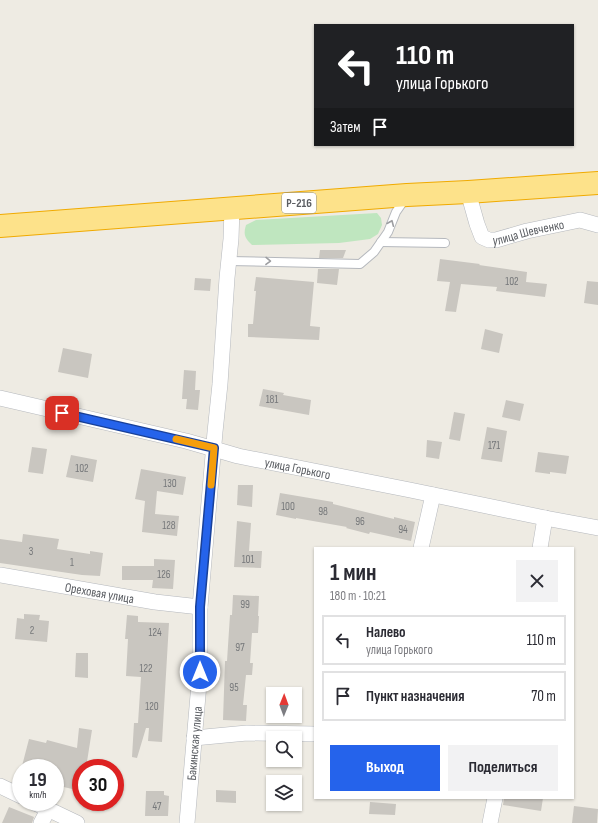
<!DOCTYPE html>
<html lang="ru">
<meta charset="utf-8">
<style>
:root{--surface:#fff;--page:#f2f2f3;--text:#2b2b33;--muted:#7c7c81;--line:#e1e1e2;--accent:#2563eb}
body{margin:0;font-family:"Sofia Sans Condensed",sans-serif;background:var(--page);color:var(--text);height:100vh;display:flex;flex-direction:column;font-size:15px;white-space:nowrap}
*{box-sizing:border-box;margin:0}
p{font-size:13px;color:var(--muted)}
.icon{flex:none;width:22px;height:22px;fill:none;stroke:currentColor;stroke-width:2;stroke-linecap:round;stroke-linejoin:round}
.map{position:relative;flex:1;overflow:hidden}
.side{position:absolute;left:314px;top:547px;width:260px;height:252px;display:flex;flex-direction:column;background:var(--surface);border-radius:0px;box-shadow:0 1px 3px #0004}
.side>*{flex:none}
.guide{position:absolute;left:314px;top:24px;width:260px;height:122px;border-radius:0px;box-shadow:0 1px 3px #0004;background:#202124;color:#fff;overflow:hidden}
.needle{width:26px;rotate:1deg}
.fabs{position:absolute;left:266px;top:687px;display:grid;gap:8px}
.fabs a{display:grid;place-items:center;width:36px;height:36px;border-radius:0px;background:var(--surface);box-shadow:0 1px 3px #0004;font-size:20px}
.speed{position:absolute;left:12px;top:759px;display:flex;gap:8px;font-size:20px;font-weight:700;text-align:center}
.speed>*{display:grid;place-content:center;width:52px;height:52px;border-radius:50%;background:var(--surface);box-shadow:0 1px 3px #0004;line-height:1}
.speed small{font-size:10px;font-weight:400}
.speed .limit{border:6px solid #d22;background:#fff;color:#111}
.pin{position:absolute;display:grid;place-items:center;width:34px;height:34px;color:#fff;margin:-17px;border-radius:8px;box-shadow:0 2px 6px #0006}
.me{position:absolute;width:44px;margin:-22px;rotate:0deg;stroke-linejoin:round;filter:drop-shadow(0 0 3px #0008)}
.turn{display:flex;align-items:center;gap:14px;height:84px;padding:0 16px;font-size:18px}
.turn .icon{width:52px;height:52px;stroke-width:2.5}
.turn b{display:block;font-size:28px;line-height:34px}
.then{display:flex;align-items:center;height:38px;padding:0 16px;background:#0003;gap:8px;font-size:15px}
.round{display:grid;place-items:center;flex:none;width:42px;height:42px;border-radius:0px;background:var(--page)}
.head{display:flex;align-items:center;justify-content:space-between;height:68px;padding:0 16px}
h1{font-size:24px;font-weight:700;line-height:30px}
.primary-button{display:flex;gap:8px;margin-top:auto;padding:8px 16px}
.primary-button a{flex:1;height:46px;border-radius:0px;background:var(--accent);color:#fff;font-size:16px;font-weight:700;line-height:46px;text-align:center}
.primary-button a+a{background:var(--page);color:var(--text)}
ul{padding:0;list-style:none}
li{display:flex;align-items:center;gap:12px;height:50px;margin:0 8px 6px;padding:0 8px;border:2px solid var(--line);border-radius:0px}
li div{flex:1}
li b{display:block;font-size:15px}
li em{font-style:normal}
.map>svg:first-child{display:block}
.green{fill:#bfe6bf}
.building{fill:#c9c6c0}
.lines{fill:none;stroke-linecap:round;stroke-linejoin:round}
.lane-casing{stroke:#b5b8bd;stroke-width:10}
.street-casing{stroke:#b5b8bd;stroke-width:16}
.highway-casing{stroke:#f0aa00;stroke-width:24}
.lane{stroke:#fff;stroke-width:8}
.street{stroke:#fff;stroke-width:15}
.highway{stroke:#fde28a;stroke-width:22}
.oneway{stroke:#9d9ea1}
.route-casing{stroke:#184099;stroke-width:10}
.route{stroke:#2563eb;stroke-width:7}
.slow{stroke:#f59e0b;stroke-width:7}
.labels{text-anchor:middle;stroke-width:3;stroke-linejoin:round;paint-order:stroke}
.number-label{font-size:11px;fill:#76787a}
.shield{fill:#fff;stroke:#8c8e92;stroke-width:1}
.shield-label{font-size:12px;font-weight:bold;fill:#5b5e63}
.street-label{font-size:13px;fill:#5b5e63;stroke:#fff}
</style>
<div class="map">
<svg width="598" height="823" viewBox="0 0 598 823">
<rect width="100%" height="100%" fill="#eeebe3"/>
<path class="green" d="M377,213l4,5 1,7 -4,9 -8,5 -31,4 -87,2c-7,-7 -9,-10 -6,-20l10,-5z"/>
<g class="building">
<path d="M320,250h26l-3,8h-24z"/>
<path d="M440,259l40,5 -1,1 48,7 -1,10 21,2 -2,13 -49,-6 1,-4 -36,-3 -5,28 -11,-1 5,-29 -13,-1z"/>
<path d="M318,269h21l-2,16 -20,-2z"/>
<path d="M256,277l58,5 -4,44 10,1 -1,13 -71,-3v-13h5l3,-33h-2z"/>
<path d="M195,278l16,1 -1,12 -16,-1z"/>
<path d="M587,281l11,1v23l-14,-2z"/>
<path d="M485,329l18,5 -4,19 -18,-4z"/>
<path d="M63,348l29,6 -4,24 -30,-6z"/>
<path d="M184,370l12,1 -1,19h5l-2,20 -12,-1 1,-10h-5z"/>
<path d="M263,389l21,4 -1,2 28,5 -2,15 -50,-9z"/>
<path d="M506,400l18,4 -4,17 -18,-4z"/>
<path d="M454,412l11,2 -5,27 -11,-2z"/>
<path d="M487,427l20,4 -5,31 -21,-3z"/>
<path d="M427,440l15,2 -3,17 -13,-2z"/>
<path d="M32,447l15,2 -4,25 -15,-2z"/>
<path d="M538,452l31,4 -3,18 -16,-2v2l-15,-2z"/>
<path d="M71,455l26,5 -4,22 -27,-5z"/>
<path d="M141,469l45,8 -3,18 -26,-4 -2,23 24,2 -2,20 -35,-4 3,-31 -10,-2z"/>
<path d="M238,485h15l-1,22 -15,-2z"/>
<path d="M280,493l53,9v2l61,15v-2l21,5 -4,19 -41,-9 -1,2 -23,-6 1,-1 -51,-9v1l-20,-4z"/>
<path d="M237,521l14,2 -2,28h13l-1,17 -27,-1z"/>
<path d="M23,534l36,5 -2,10 33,5v-3l13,2 -3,23 -18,-1 -82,-12v-24l22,3z"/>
<path d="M154,559l21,1 -2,29 -21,-1 1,-8h-31v-14h32z"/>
<path d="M233,595l26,1 -1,20h1l-1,17h-6l-2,30h3l-1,12h-6l-3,30h4l-1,16 -23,-1 2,-59h2l3,-46h2z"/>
<path d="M24,614l16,1 -1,5 10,1 -2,21 -32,-3 2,-21 7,1z"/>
<path d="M127,615l11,1v6l31,1 -7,119 -14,-1 1,-13h-3l-9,30 -5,-1 2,-34h4l3,-46 -15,-1 2,-37h-3z"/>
<path d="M76,653h12v25l-13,-1z"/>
<path d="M79,728l13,2 -6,38h-5v23l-26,-6v-17h-26l-7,-2 7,-27 17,4 1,-3 30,8z"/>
<path d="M216,790l20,1v12l-20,-1z"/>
<path d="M146,791h18v4l5,1 -1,20h-23z"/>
<path d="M504,798h39l-2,13 -38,-6z"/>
<path d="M370,802l26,2 -1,11 -26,-1z"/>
<path d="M574,806l24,3 -1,14h-25z"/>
<path d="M9,807l25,10 -2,6h-30z"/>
</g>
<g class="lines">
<defs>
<g id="lane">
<path d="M381,242l64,1"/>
<path d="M229,261l131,3 14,-12 14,-20 8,-20 9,-13"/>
</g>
<g id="street">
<path id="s1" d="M468,192l9,32 5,13 7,3h7l31,-9 53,-11 18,5"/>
<path id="s2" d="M0,398l186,43 28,8 24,7 172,34 135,28 53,10"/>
<path d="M421,548l12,-53"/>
<path d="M540,548l5,-30"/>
<path id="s3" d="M0,575l155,27 45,5"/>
<path d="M194,738l53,-5 68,1"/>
<path d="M0,786l21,10"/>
<path d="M33,802l44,21"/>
<path d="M41,823l7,-13"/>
<path id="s4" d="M187,823l13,-151v-65l15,-175 5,-48 7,-106 4,-39 1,-31"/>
<path d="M490,823l5,-25"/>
</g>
<path id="highway" d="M0,226l407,-31 61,-3 130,-9"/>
</defs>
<use href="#lane" class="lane-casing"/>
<use href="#street" class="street-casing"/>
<use href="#highway" class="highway-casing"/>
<use href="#lane" class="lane"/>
<use href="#street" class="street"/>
<use href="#highway" class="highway"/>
</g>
<defs><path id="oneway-chevron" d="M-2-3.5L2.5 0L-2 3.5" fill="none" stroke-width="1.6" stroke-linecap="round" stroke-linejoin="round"/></defs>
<g class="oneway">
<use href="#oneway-chevron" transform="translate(391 223) rotate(-67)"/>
<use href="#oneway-chevron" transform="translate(268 261) rotate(1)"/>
</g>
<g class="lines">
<defs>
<path id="route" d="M62,413l152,35 -14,159v65"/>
</defs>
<use href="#route" class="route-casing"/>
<use href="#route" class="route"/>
<path class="slow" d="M176,439l38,9 -3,37"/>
</g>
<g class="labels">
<g class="number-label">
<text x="512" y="285">102</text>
<text x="272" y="403">181</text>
<text x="494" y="449">171</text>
<text x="82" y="472">102</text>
<text x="170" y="487">130</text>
<text x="288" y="510">100</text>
<text x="323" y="515">98</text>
<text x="360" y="525">96</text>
<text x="169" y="529">128</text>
<text x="403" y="533">94</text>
<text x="31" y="555">3</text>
<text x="248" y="563">101</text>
<text x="72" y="566">1</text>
<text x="164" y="578">126</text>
<text x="245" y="608">99</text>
<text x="32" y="634">2</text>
<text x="155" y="636">124</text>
<text x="240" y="651">97</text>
<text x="146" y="672">122</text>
<text x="234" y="691">95</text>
<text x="152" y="710">120</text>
<text x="157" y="810">47</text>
</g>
<rect class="shield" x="282" y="193" width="34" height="20" rx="3"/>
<g class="shield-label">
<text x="299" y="207">Р-216</text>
</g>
<g class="street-label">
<text dy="5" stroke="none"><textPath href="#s1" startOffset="95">улица Шевченко</textPath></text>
<text dy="5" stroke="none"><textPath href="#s2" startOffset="306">улица Горького</textPath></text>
<text dy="5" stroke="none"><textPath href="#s3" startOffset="101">Ореховая улица</textPath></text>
<text dy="5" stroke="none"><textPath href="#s4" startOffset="80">Бакинская улица</textPath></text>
</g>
</g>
</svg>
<div class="fabs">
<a><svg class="needle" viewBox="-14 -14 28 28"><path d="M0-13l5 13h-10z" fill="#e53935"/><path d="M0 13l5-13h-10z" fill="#7c7c81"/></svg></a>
<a><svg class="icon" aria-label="search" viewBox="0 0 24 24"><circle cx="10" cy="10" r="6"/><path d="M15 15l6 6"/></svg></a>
<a><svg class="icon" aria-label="layers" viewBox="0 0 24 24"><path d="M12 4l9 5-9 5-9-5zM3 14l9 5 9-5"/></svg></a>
</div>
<div class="speed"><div>19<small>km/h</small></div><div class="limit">30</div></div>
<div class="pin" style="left:62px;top:413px;background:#d93025"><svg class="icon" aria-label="arrive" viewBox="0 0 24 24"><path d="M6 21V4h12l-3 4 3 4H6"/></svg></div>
<svg class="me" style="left:200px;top:672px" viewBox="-20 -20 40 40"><circle r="17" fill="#2563eb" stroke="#fff" stroke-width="3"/><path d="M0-11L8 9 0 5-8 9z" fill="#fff"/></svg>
<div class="guide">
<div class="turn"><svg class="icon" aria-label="left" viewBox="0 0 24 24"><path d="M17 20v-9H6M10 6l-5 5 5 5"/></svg><div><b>110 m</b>улица Горького</div></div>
<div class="then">Затем<svg class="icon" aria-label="arrive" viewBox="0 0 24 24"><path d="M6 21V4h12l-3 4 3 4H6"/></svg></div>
</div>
<section class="side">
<div class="head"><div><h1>1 мин</h1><p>180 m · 10:21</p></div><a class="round"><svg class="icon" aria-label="close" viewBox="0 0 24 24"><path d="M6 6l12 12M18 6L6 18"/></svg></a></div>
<ul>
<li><svg class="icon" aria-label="left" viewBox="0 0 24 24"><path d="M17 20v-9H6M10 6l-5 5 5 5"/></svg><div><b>Налево</b><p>улица Горького</p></div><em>110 m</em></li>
<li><svg class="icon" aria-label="arrive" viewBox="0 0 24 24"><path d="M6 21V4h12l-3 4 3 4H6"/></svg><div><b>Пункт назначения</b></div><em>70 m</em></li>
</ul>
<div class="primary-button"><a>Выход</a><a>Поделиться</a></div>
</section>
</div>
